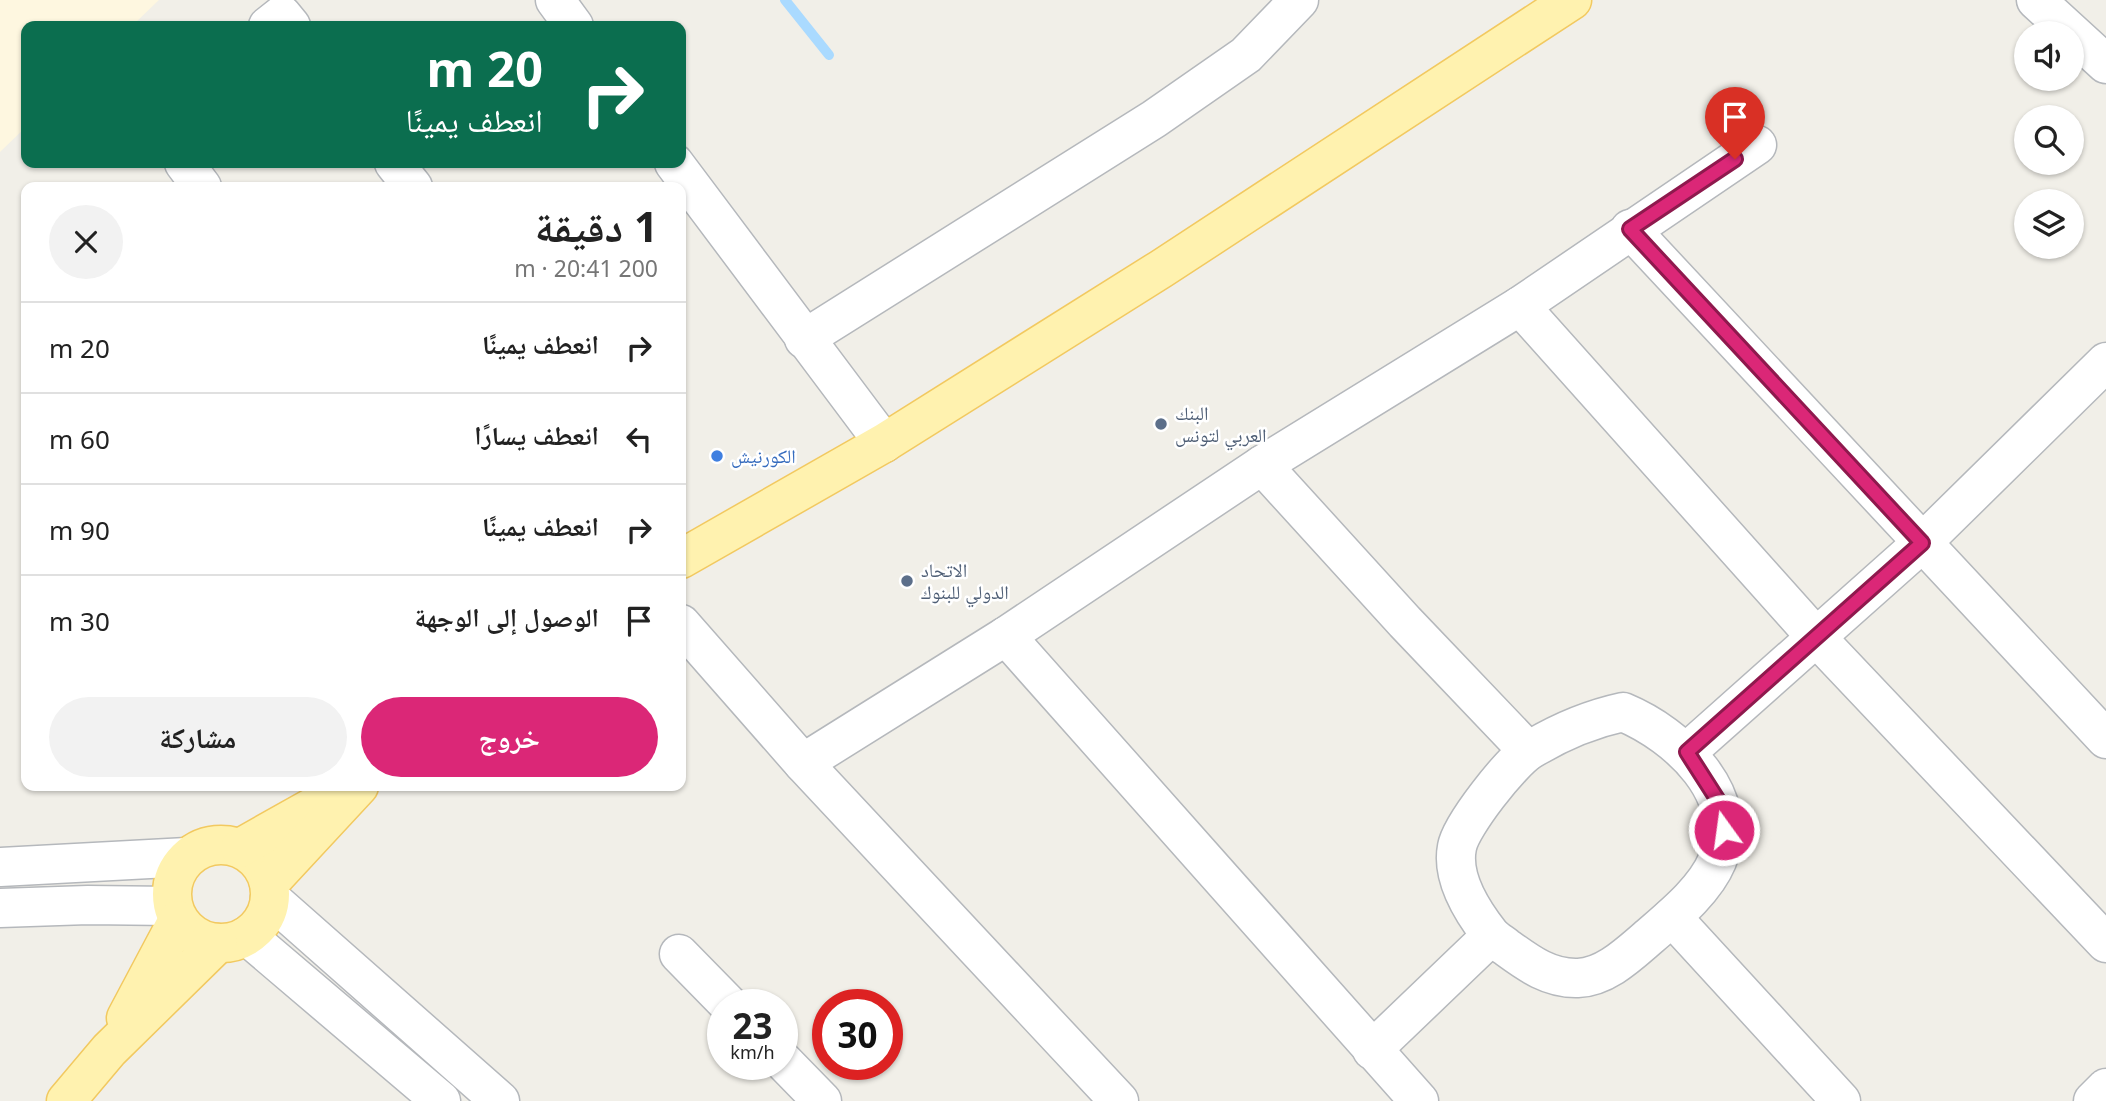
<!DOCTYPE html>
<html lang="ar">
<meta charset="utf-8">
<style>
:root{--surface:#fff;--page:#f2f2f2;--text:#222;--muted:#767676;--line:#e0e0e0;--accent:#db2777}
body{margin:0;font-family:"Noto Sans","Noto Naskh Arabic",sans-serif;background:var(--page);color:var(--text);direction:rtl;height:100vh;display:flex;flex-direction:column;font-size:26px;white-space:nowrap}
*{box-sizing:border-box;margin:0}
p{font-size:23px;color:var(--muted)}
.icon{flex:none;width:38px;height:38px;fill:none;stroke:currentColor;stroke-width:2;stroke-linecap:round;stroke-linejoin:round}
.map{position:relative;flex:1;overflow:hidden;direction:ltr}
.details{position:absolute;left:21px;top:182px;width:665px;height:609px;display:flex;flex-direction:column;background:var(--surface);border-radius:14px;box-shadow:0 2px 5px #0004;direction:rtl}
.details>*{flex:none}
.hud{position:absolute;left:21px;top:21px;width:665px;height:147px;border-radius:14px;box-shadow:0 2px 5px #0004;direction:rtl;background:#0b6e4f;color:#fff;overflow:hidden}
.tools{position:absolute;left:2014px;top:21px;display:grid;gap:14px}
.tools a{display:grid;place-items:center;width:70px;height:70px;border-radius:50%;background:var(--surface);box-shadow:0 2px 5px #0004;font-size:35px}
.speed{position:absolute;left:707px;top:989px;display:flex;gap:14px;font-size:35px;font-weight:700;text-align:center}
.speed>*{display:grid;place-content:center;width:91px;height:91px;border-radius:50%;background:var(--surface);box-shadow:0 2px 5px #0004;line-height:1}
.speed small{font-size:18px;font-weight:400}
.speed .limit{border:10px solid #d22;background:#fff;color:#111}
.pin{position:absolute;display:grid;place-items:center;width:60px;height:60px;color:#fff;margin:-72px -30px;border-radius:50% 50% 50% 0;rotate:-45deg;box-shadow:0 0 7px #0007}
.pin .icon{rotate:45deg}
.me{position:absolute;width:77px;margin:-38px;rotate:346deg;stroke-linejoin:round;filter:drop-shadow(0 0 5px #0008)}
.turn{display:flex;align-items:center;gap:24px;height:147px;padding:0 28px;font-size:32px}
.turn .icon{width:91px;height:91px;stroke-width:2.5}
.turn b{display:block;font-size:49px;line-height:60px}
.round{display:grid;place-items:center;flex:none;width:74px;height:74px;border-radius:37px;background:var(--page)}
.overview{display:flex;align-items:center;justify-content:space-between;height:119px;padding:0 28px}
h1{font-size:42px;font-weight:700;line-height:52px}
.primary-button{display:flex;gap:14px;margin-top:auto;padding:14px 28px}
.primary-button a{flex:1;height:80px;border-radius:42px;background:var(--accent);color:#fff;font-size:28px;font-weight:700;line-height:80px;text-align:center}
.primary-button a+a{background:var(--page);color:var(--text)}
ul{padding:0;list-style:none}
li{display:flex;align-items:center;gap:21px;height:91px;padding:0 28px;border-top:2px solid var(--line)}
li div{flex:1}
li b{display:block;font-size:26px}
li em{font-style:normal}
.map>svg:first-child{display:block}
.commercial{fill:#fef7e0}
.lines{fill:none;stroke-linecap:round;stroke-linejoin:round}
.stream{stroke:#aadaff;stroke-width:10}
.minor-casing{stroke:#b5b8bc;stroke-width:41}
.major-casing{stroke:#f2c960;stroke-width:41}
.minor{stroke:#fff;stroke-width:38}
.major{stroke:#fff2af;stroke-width:38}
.route-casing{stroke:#8e194d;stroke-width:18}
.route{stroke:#db2777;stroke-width:12}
.service-dot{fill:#5c6f8a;stroke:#fff;stroke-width:2.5}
.shop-dot{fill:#3f7fe0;stroke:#fff;stroke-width:2.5}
.labels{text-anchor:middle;stroke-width:5;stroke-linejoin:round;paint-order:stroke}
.service-label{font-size:19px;fill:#4e5e75;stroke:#fff;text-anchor:start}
.shop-label{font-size:19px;fill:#366cbe;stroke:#fff;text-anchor:start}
</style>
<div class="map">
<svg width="2106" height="1101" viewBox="0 0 2106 1101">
<rect width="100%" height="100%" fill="#f1efe8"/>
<path class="commercial" d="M0,0h159l-27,26h-106v101l-26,25z"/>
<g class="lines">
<path class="stream" d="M785,0l44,55"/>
<defs>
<g id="minor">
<path d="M555,0l19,26"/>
<path d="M2036,0l70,64"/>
<path d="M268,26l14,-11 9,11"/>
<path d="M184,163l18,24"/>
<path d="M394,163l19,24"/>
<path d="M674,163l210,280"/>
<path d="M1630,229l476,510"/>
<path d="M1520,306l296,331 290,306"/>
<path d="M804,339l350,-220 92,-64 53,-55"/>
<path d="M1262,465l143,157 123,129"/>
<path d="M681,624l122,139 316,338"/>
<path d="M1006,636l413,465"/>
<path d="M1623,712c55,23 121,83 94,149 -12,29 -44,55 -67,75 -20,17 -44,41 -72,42 -29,1 -50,-15 -72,-31 -5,-4 -12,-8 -16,-13 -18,-23 -39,-57 -33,-87 4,-22 54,-85 73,-97 28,-17 61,-31 93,-38z"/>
<path d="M1687,752l235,-209 184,-181"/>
<path d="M803,763l203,-127 256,-171 258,-159 237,-161"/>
<path d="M0,867l187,-10"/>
<path d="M270,898l230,203"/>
<path d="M0,908l88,-3 84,1"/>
<path d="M1672,917l169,184"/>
<path d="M247,936l194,165"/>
<path d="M679,954l49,50"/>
<path d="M1372,1050l119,-114"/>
<path d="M782,1060l40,41"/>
<path d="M2093,1101l13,-13"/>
</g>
<g id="major">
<path d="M681,559l203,-116 277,-174 411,-269"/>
<circle cx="221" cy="894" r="49"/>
<path d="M240,848l96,-54"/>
<path d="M269,883l90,-97"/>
<path d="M126,1018l52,-98"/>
<path d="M66,1101l43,-51 109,-107"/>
</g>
</defs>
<use href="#minor" class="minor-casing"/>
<use href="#major" class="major-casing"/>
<use href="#minor" class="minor"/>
<use href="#major" class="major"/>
</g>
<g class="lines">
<defs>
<path id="route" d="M1724,830l-5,-28 -32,-50 235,-209 -292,-314 105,-70"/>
</defs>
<use href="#route" class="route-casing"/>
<use href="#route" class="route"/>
</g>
<g class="service-dot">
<circle cx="1161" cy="424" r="7"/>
<circle cx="907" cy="581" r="7"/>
</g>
<circle class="shop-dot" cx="717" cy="456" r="7"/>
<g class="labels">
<g class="service-label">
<text x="1175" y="420">البنك<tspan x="1175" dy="22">العربي لتونس</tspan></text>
<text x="921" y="577">الاتحاد<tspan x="921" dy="22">الدولي للبنوك</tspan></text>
</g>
<g class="shop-label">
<text x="731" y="463">الكورنيش</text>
</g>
</g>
</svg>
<div class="tools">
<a><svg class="icon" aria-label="sound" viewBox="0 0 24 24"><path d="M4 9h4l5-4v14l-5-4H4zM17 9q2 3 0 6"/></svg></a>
<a><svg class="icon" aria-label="search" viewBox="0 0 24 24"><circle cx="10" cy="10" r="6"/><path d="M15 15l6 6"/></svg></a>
<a><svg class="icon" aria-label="layers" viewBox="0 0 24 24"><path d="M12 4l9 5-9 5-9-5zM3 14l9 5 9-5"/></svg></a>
</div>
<div class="speed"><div>23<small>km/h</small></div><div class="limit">30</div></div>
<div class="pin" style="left:1735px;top:159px;background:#d93025"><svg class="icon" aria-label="arrive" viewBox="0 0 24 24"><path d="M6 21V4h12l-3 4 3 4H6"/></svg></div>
<svg class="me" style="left:1724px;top:830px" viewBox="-20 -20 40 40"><circle r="17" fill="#db2777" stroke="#fff" stroke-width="3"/><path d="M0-11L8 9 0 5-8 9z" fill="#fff"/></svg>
<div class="hud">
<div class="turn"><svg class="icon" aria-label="right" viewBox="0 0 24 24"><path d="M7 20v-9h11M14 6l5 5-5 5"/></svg><div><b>20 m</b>انعطف يمينًا</div></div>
</div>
<section class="details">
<div class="overview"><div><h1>1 دقيقة</h1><p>200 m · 20:41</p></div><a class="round"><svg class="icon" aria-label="close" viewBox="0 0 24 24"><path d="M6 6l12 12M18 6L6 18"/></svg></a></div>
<ul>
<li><svg class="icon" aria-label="right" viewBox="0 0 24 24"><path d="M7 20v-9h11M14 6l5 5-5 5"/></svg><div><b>انعطف يمينًا</b></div><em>20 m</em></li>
<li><svg class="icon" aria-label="left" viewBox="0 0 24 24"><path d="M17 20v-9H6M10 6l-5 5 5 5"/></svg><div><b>انعطف يسارًا</b></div><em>60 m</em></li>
<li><svg class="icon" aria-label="right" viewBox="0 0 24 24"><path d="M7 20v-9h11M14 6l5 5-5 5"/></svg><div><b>انعطف يمينًا</b></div><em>90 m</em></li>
<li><svg class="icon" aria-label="arrive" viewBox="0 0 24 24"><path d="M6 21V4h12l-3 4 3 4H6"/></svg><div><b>الوصول إلى الوجهة</b></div><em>30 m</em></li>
</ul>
<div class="primary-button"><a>خروج</a><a>مشاركة</a></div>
</section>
</div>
